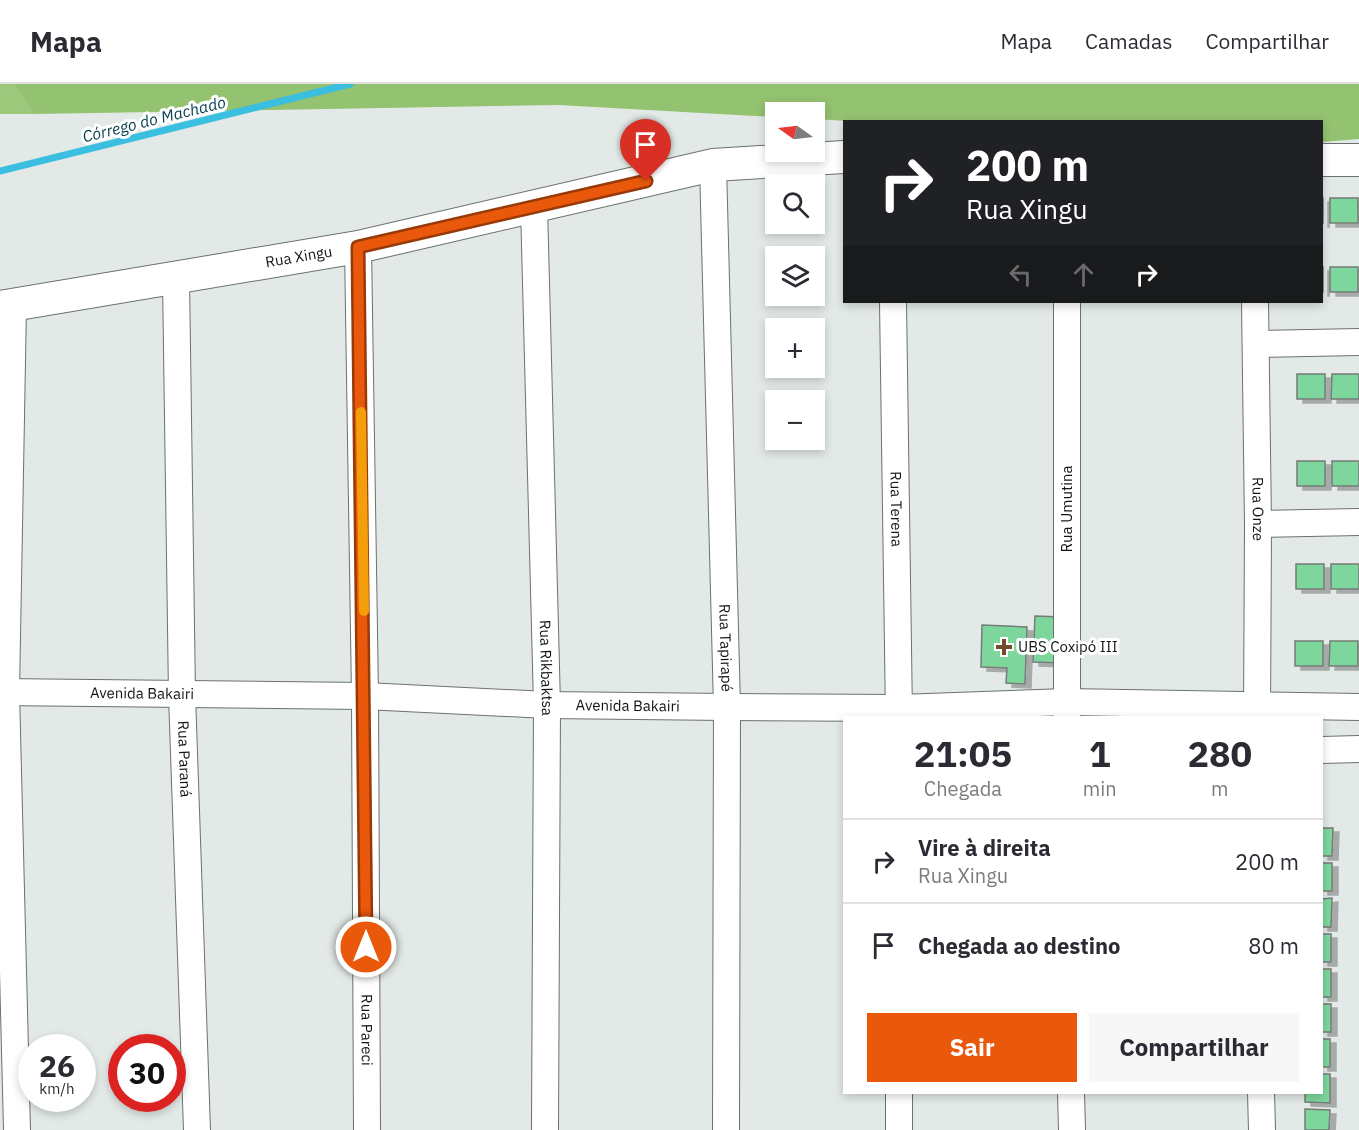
<!DOCTYPE html>
<html lang="pt">
<meta charset="utf-8">
<style>
:root{--surface:#fff;--page:#f7f7f7;--text:#2b2b33;--muted:#7c7c81;--line:#e1e1e2;--accent:#ea580c}
body{margin:0;font-family:"IBM Plex Sans",sans-serif;background:var(--page);color:var(--text);height:100vh;display:flex;flex-direction:column;font-size:22px;white-space:nowrap}
*{box-sizing:border-box;margin:0}
p{font-size:20px;color:var(--muted)}
.icon{flex:none;width:33px;height:33px;fill:none;stroke:currentColor;stroke-width:2;stroke-linecap:round;stroke-linejoin:round}
.map{position:relative;flex:1;overflow:hidden}
.details{position:absolute;left:843px;top:632px;width:480px;height:378px;display:flex;flex-direction:column;background:var(--surface);border-radius:0px;box-shadow:0 3px 9px #0003}
.details>*{flex:none}
.guide{position:absolute;left:843px;top:36px;width:480px;height:183px;border-radius:0px;box-shadow:0 3px 9px #0003;background:#202124;color:#fff;overflow:hidden}
.needle{width:39px;rotate:284deg}
.buttons{position:absolute;left:765px;top:18px;display:grid;gap:12px}
.buttons a{display:grid;place-items:center;width:60px;height:60px;border-radius:0px;background:var(--surface);box-shadow:0 3px 9px #0003;font-size:30px}
.speed{position:absolute;left:18px;top:950px;display:flex;gap:12px;font-size:30px;font-weight:700;text-align:center}
.speed>*{display:grid;place-content:center;width:78px;height:78px;border-radius:50%;background:var(--surface);box-shadow:0 3px 9px #0003;line-height:1}
.speed small{font-size:15px;font-weight:400}
.speed .limit{border:9px solid #d22;background:#fff;color:#111}
.pin{position:absolute;display:grid;place-items:center;width:51px;height:51px;color:#fff;margin:-62px -26px;border-radius:50% 50% 50% 0;rotate:-45deg;box-shadow:0 0 6px #0007}
.pin .icon{rotate:45deg}
.me{position:absolute;width:66px;margin:-33px;rotate:0deg;stroke-linejoin:round;filter:drop-shadow(0 0 4px #0008)}
.turn{display:flex;align-items:center;gap:21px;height:126px;padding:0 24px;font-size:27px}
.turn .icon{width:78px;height:78px;stroke-width:2.5}
.turn b{display:block;font-size:42px;line-height:51px}
.lanes{display:flex;align-items:center;height:57px;padding:0 24px;background:#0003;justify-content:center;gap:30px;direction:ltr}
.lanes .off{opacity:.35}
.eta{display:flex;justify-content:space-evenly;align-items:center;height:102px;text-align:center}
.eta b{font-size:36px;font-weight:800;line-height:42px}
.cta{display:flex;gap:12px;margin-top:auto;padding:12px 24px}
.cta a{flex:1;height:69px;border-radius:0px;background:var(--accent);color:#fff;font-size:24px;font-weight:800;line-height:69px;text-align:center}
.cta a+a{background:var(--page);color:var(--text)}
ul{padding:0;list-style:none}
li{display:flex;align-items:center;gap:18px;height:84px;padding:0 24px;border-top:2px solid var(--line)}
li div{flex:1}
li b{display:block;font-size:22px}
li em{font-style:normal}
header{display:flex;align-items:center;gap:36px;box-sizing:border-box;height:84px;padding:0 30px;background:var(--surface);border-bottom:2px solid var(--line)}
header strong{font-size:28px}
nav{display:flex;gap:33px;margin-inline-start:auto;font-size:21px}
.map>svg:first-child{display:block}
.green{fill:#9cc87b}
.forest{fill:#93c270}
.lines{fill:none;stroke-linecap:round;stroke-linejoin:round}
.stream{stroke:#3bbfe1;stroke-width:7}
.building{fill:#7dd79d;stroke:#767b77;stroke-width:1.5;filter:url(#shadow)}
.minor-casing{stroke:#6b716f;stroke-width:28}
.tertiary-casing{stroke:#6b716f;stroke-width:34}
.minor{stroke:#fff;stroke-width:26}
.tertiary{stroke:#fff;stroke-width:32}
.route-casing{stroke:#983908;stroke-width:15}
.route{stroke:#ea580c;stroke-width:10}
.slow{stroke:#f59e0b;stroke-width:10}
.poi-dot{fill:#704d26;stroke:#fff;stroke-width:2}
.labels{text-anchor:middle;stroke-width:6;stroke-linejoin:round;paint-order:stroke}
.street-label{font-size:15px;fill:#131515;stroke:#fff}
.poi-label{font-size:15px;fill:#131515;stroke:#fff;text-anchor:start}
.water-label{font-size:16px;font-style:italic;fill:#084251;stroke:#fff}
</style>
<header>
<strong>Mapa</strong>
<nav><a>Mapa</a><a>Camadas</a><a>Compartilhar</a></nav>
</header>
<div class="map">
<svg width="1359" height="1046" viewBox="0 0 1359 1046">
<defs>
<filter id="shadow"><feDropShadow dx="6" dy="4" stdDeviation="0" flood-color="#0004"/></filter>
</defs>
<rect width="100%" height="100%" fill="#e2e9e7"/>
<path class="green" d="M0,0h13l21,30h-34z"/>
<path class="forest" d="M13,0h1346v55l-37,3v-20h-459l-48,-3 -1,-7h-38l-1,5 -216,-12 -525,9z"/>
<g class="lines">
<path class="stream" d="M0,87l350,-87"/>
</g>
<g class="building">
<rect x="1322" y="114" width="1" height="25"/>
<rect x="1330" y="114" width="28" height="25"/>
<rect x="1322" y="183" width="1" height="25"/>
<rect x="1330" y="183" width="28" height="25"/>
<rect x="1297" y="290" width="28" height="25"/>
<path d="M1332,290h27v25h-28z"/>
<rect x="1297" y="377" width="28" height="25"/>
<rect x="1332" y="377" width="27" height="25"/>
<rect x="1296" y="480" width="28" height="25"/>
<rect x="1331" y="480" width="28" height="25"/>
<path d="M1035,532l27,1 -2,46 -27,-1z"/>
<path d="M982,541l45,2 -2,57 -19,-1 1,-15 -26,-1z"/>
<rect x="1295" y="557" width="28" height="25"/>
<path d="M1330,557h28v25h-29z"/>
<path d="M1322,744h11l-1,28h-10z"/>
<rect x="1322" y="779" width="10" height="28"/>
<path d="M1332,814l-1,29h-9v-28z"/>
<rect x="1322" y="850" width="9" height="28"/>
<rect x="1322" y="885" width="9" height="28"/>
<rect x="1322" y="920" width="9" height="28"/>
<rect x="1322" y="955" width="8" height="28"/>
<path d="M1322,990h8v29l-25,-1v-10h17z"/>
<path d="M1305,1025l25,1 -1,20h-24z"/>
</g>
<g class="lines">
<defs>
<g id="minor">
<path id="s1" d="M713,81l14,542 -1,423"/>
<path id="s2" d="M534,122l13,499 -2,425"/>
<path id="s3" d="M358,163l7,449 2,434"/>
<path id="s4" d="M176,195l6,416 15,435"/>
<path id="s5" d="M893,218l6,415"/>
<path d="M1067,218v415"/>
<path id="s6" d="M1255,218l3,222 -1,193"/>
<path d="M13,222l-7,386 11,438"/>
<path d="M1257,260l102,-2"/>
<path d="M1258,440l101,-2"/>
<path id="s7" d="M0,608l365,4 182,9 180,2 172,1 168,-6 292,5"/>
<path d="M1322,666l37,-1"/>
<path d="M1071,1008l1,38"/>
<path d="M1261,1008l1,38"/>
<path d="M899,1046v-38"/>
</g>
<g id="tertiary">
<path d="M1322,76h37"/>
<path id="s8" d="M0,223l358,-60 355,-82 131,-8"/>
</g>
</defs>
<use href="#minor" class="minor-casing"/>
<use href="#tertiary" class="tertiary-casing"/>
<use href="#minor" class="minor"/>
<use href="#tertiary" class="tertiary"/>
</g>
<g class="lines">
<defs>
<path id="route" d="M366,863l-8,-700 288,-66"/>
</defs>
<use href="#route" class="route-casing"/>
<use href="#route" class="route"/>
<path class="slow" d="M361,328l3,199"/>
</g>
<path class="poi-dot" d="M1001 554h6v6h6v6h-6v6h-6v-6h-6v-6h6z"/>
<g class="labels">
<g class="street-label">
<text dy="5" stroke="none"><textPath href="#s8" startOffset="303">Rua Xingu</textPath></text>
<text dy="5" stroke="none"><textPath href="#s5" startOffset="207">Rua Terena</textPath></text>
<text transform="translate(1067 425) rotate(-90)" y="5">Rua Umutina</text>
<text dy="5" stroke="none"><textPath href="#s6" startOffset="207">Rua Onze</textPath></text>
<text dy="5" stroke="none"><textPath href="#s1" startOffset="483">Rua Tapirapé</textPath></text>
<text dy="5" stroke="none"><textPath href="#s2" startOffset="462">Rua Rikbaktsa</textPath></text>
<text dy="5" stroke="none"><textPath href="#s7" startOffset="142">Avenida Bakairi</textPath></text>
<text dy="5" stroke="none"><textPath href="#s7" startOffset="628">Avenida Bakairi</textPath></text>
<text dy="5" stroke="none"><textPath href="#s4" startOffset="480">Rua Paraná</textPath></text>
<text dy="5" stroke="none"><textPath href="#s3" startOffset="783">Rua Pareci</textPath></text>
</g>
<g class="poi-label">
<text x="1018" y="568">UBS Coxipó III</text>
</g>
<g class="water-label">
<text transform="translate(154 35) rotate(-14)" y="6">Córrego do Machado</text>
</g>
</g>
</svg>
<div class="buttons">
<a><svg class="needle" viewBox="-14 -14 28 28"><path d="M0-13l5 13h-10z" fill="#e53935"/><path d="M0 13l5-13h-10z" fill="#7c7c81"/></svg></a>
<a><svg class="icon" aria-label="search" viewBox="0 0 24 24"><circle cx="10" cy="10" r="6"/><path d="M15 15l6 6"/></svg></a>
<a><svg class="icon" aria-label="layers" viewBox="0 0 24 24"><path d="M12 4l9 5-9 5-9-5zM3 14l9 5 9-5"/></svg></a>
<a>+</a>
<a>−</a>
</div>
<div class="speed"><div>26<small>km/h</small></div><div class="limit">30</div></div>
<div class="pin" style="left:646px;top:97px;background:#d93025"><svg class="icon" aria-label="arrive" viewBox="0 0 24 24"><path d="M6 21V4h12l-3 4 3 4H6"/></svg></div>
<svg class="me" style="left:366px;top:863px" viewBox="-20 -20 40 40"><circle r="17" fill="#ea580c" stroke="#fff" stroke-width="3"/><path d="M0-11L8 9 0 5-8 9z" fill="#fff"/></svg>
<div class="guide">
<div class="turn"><svg class="icon" aria-label="right" viewBox="0 0 24 24"><path d="M7 20v-9h11M14 6l5 5-5 5"/></svg><div><b>200 m</b>Rua Xingu</div></div>
<div class="lanes"><svg class="icon off" aria-label="left" viewBox="0 0 24 24"><path d="M17 20v-9H6M10 6l-5 5 5 5"/></svg><svg class="icon off" aria-label="ahead" viewBox="0 0 24 24"><path d="M12 20V5M6 11l6-6 6 6"/></svg><svg class="icon" aria-label="right" viewBox="0 0 24 24"><path d="M7 20v-9h11M14 6l5 5-5 5"/></svg></div>
</div>
<section class="details">
<div class="eta">
<div><b>21:05</b><p>Chegada</p></div>
<div><b>1</b><p>min</p></div>
<div><b>280</b><p>m</p></div>
</div>
<ul>
<li><svg class="icon" aria-label="right" viewBox="0 0 24 24"><path d="M7 20v-9h11M14 6l5 5-5 5"/></svg><div><b>Vire à direita</b><p>Rua Xingu</p></div><em>200 m</em></li>
<li><svg class="icon" aria-label="arrive" viewBox="0 0 24 24"><path d="M6 21V4h12l-3 4 3 4H6"/></svg><div><b>Chegada ao destino</b></div><em>80 m</em></li>
</ul>
<div class="cta"><a>Sair</a><a>Compartilhar</a></div>
</section>
</div>
